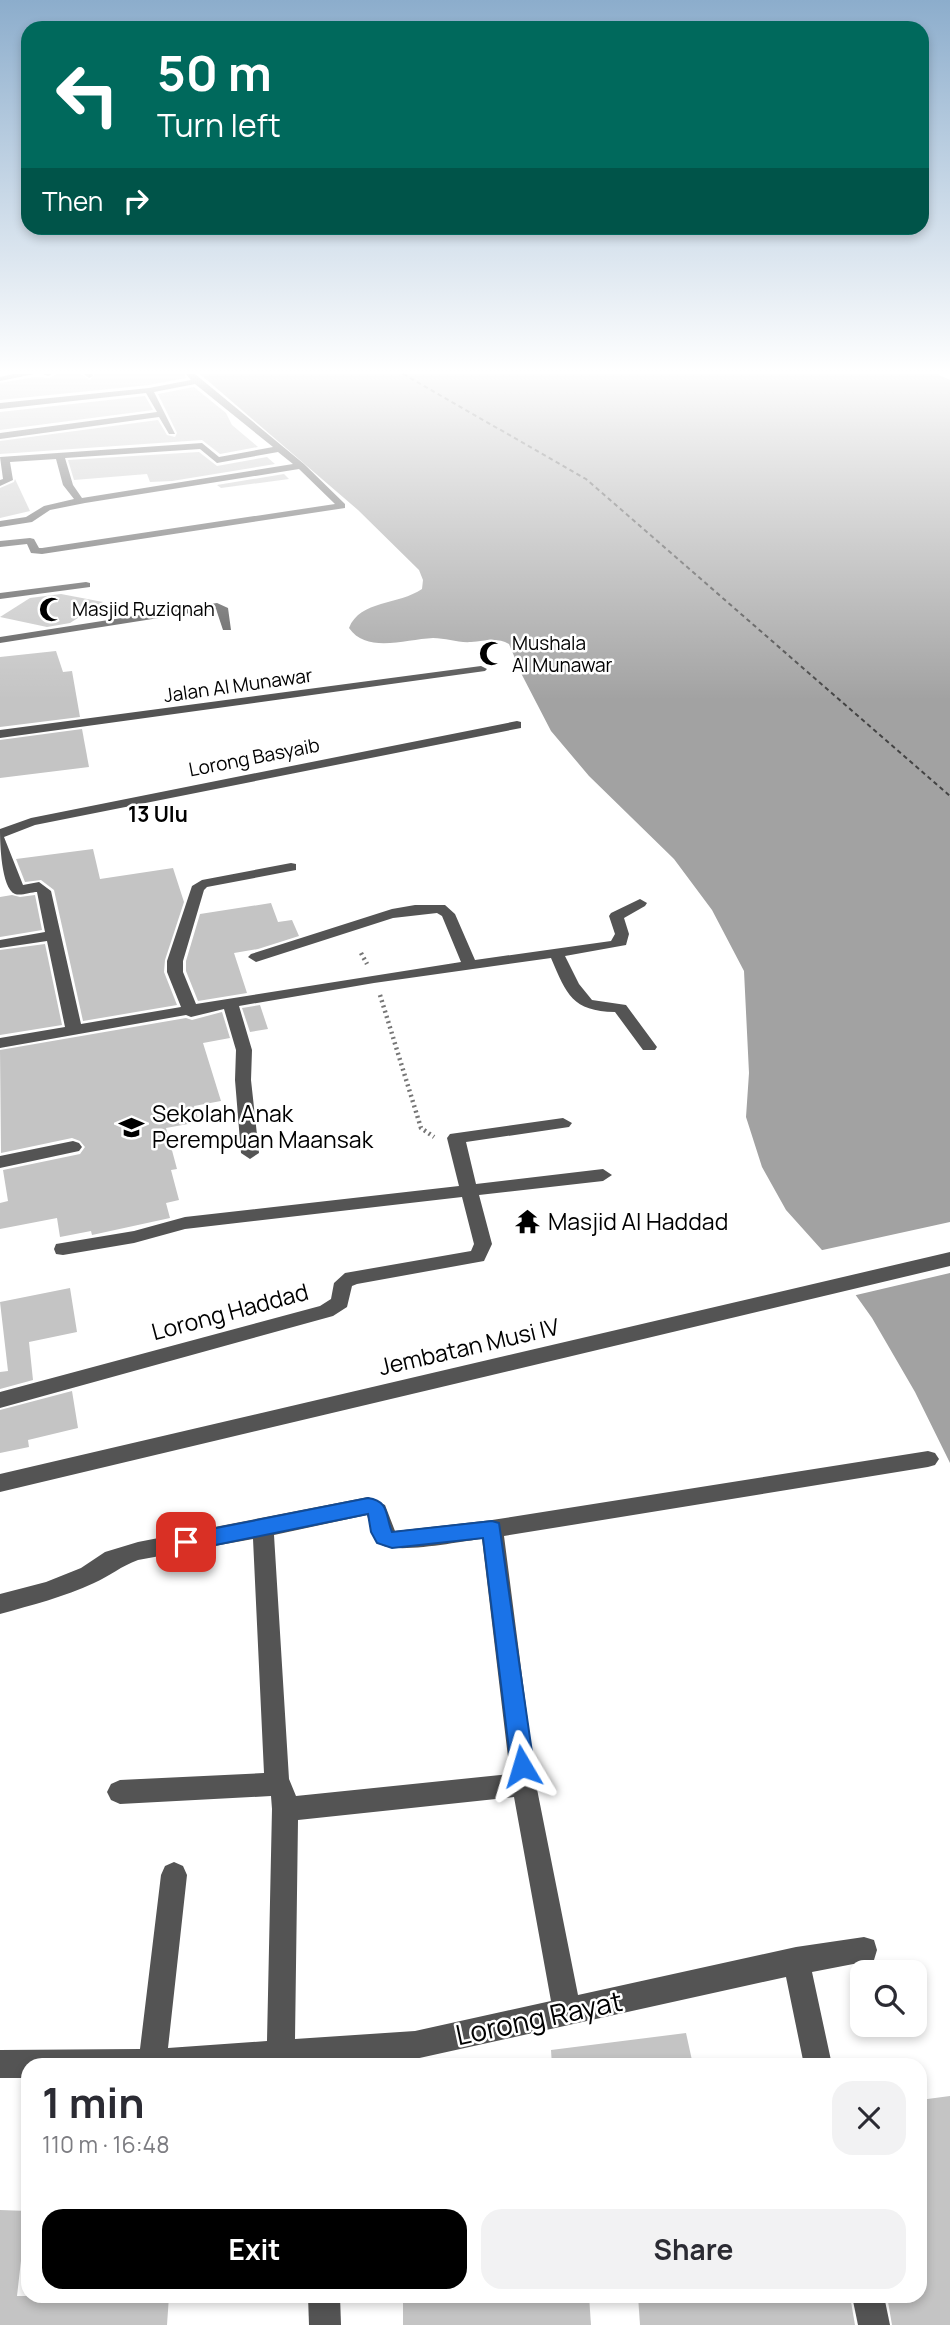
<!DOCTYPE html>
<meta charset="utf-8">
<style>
:root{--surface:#fff;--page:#f2f2f3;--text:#2b2b33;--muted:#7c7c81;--accent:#000}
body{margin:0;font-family:Manrope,sans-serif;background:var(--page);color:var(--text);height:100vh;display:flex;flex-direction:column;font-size:26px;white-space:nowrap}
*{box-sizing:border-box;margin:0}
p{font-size:23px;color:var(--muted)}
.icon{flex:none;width:38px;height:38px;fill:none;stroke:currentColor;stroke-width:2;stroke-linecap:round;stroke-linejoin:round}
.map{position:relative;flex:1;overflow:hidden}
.side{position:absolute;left:21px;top:2058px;width:906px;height:245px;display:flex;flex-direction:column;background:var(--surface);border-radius:21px;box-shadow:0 4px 10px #0003}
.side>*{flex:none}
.guide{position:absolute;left:21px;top:21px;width:908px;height:214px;border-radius:21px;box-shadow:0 4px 10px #0003;background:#00695c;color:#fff;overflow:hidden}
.tools{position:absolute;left:850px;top:1960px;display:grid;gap:14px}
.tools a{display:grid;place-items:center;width:77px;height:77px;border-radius:14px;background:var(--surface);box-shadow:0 4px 10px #0003;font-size:35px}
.pin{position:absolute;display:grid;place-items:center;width:60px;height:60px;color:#fff;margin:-30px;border-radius:14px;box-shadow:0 4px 10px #0006}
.me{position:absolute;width:77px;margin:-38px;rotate:353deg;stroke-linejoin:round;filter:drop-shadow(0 0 5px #0008)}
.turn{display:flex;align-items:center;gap:24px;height:147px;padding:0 21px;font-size:32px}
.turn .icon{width:91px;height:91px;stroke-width:2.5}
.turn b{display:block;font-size:49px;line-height:60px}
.then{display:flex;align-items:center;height:66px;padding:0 21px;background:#0003;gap:14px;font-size:26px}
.round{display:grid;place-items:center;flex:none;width:74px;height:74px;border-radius:21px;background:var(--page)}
.headline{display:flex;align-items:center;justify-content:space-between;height:119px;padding:0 21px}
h1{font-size:42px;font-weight:700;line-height:52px}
.cta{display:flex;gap:14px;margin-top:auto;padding:14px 21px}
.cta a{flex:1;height:80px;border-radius:21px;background:var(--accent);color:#fff;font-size:28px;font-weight:700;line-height:80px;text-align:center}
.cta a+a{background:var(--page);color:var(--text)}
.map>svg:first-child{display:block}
.water{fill:#a2a2a2}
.pier{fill:#fff}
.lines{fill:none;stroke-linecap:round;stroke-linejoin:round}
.ferry{stroke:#434343;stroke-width:2;stroke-dasharray:4.5 3.5;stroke-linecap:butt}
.building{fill:#c4c4c4}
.path{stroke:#767676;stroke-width:4.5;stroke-dasharray:2 3.5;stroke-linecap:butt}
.minor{fill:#545454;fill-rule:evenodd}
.route{fill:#1a73e8;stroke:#114b97;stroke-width:2}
.labels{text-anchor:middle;stroke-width:5;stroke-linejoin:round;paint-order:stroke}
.far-poi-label{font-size:19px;fill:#000;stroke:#fff;text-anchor:start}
.far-street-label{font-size:19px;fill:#000;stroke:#fff}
.far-quarter-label{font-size:21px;font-weight:bold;fill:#000;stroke:#fff}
.poi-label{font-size:23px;fill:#000;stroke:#fff;text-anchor:start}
.street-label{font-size:23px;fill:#000;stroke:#fff}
.near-street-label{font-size:28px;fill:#000;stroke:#fff}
</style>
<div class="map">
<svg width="950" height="2325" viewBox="0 0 950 2325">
<rect width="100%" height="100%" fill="#fff"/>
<path class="water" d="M200,374h737l13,6v1083l-35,-71 -43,-74 -42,-59 -44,-49 -24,-43 -16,-50 3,-44 -5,-102 -32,-61 -38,-51 -85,-83 -38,-45 -29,-56 -13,-31c-12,-7 -24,-3 -38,-2 -13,1 -25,-4 -38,-4 -27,1 -66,16 -84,-10 11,-28 50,-23 73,-39l1,-9 -4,-10 -61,-60z"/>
<path class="pier" d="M950,1222v51l-98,23 -34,-45z"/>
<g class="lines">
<path class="ferry" d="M403,374l183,105 364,317"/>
</g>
<g class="building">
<path d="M57,374h24l9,6 5,-6h89l2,4 -37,7 -149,15v-17l35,-6 14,1z"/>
<path d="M194,387l32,26 6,12 26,22 -38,7 -18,-14 -202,14v-13l158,-21 9,15 8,2 2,-4 -19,-39z"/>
<path d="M145,396l8,14 -153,20v-18z"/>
<path d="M199,452l18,14 50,-9 8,7 -103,17 -22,1 -3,-8 -73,6 -6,-20z"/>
<path d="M284,474l5,5 -68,9 -4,-3z"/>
<path d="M15,479l15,32 -30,7v-30l14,-6z"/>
<path d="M61,594l42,8 -33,21 -23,4 -47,-10 30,-19z"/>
<path d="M56,651l7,21 9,-1 8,46 -80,10v-70z"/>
<path d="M82,729l7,38 -89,11v-38z"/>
<path d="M93,849l7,30 73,-11 11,34 -19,58 -1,12 13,33 -94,16 -29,-131 -13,-10 -16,2 -9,-23z"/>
<path d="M12,895l8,2 15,-2 7,35 -42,7v-40z"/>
<path d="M271,903l7,19 14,-2 7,16 -41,13 -24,4 13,40 -49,8 -12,-30v-10l14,-47z"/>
<path d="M45,944l17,81 -62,10v-85z"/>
<path d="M260,1005l8,24 -18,3 -8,-24z"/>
<path d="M222,1012l8,26 -27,5 18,58 -27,5 5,16 -33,6 11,41 -6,1 8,30 -13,3 4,15 -78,17 -1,-4 -31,6 -3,-19 -57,11v-26l8,-2 -5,-31 77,-16 5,-7 -5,-6 -8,-3 -71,15 -1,-103 186,-32 6,2z"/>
<path d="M70,1288l7,44 -48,10 4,38 -33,9v-17l8,-1 -8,-69z"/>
<path d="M72,1391l6,37 -50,12 1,7 -29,6v-43z"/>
<path d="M686,2033l7,32h-141l-1,-15z"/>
<path d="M950,2096v229h-58l-5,-29h33v-196z"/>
<path d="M0,2210l28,1v32h-5l-6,53h152l-2,29h-167z"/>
<path d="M403,2296h186l2,29h-188z"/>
<path d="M638,2296h212l5,29h-215z"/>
</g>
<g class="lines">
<g class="path">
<path d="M361,953l6,11"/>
<path d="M380,995l41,133 13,9"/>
</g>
<g class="minor">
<path d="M13,374h21l-34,7v-4z"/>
<path d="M43,374h9l-4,2z"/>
<path d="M84,374h8l1,2 -4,2z"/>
<path d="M186,374h9l109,90 41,40v4l-303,46 -11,-1 -4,-9 -27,3v-6l30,-3 4,1 5,9h3l293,-44 -36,-35 -214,34 -35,7 -18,12 -32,5v-6l26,-4 18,-11 30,-7 -11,-14 -7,-26 -46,3 3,18 -13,6v-6l3,-1 -3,-22 202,-14 17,14 54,-10 -78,-63 -41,8 21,42h-6l-10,-17 -159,22v-6l157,-21 -11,-19 -146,16v-6l149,-15 42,-8zM200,449l17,14 61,-11 15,12 -211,34 -9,-13 -8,-27z"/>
<path d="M86,582l4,1v4l-90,12v-6z"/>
<path d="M217,603l11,5 3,22h-8l-7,-21 -216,34v-6z"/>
<path d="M481,666l6,3 -2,2 -485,67v-8z"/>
<path d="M517,721l4,1v6l-486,97 -31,12 19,48 16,-3 12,9 30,133 100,-17 -14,-35v-11l25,-75 10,-6 89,-17 5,1v6l-89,17 -3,3 -21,71v11l13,32 265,-42 -19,-46 -5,-3 -44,5 -137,44 -8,-5 3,-3 141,-45 23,-4h30l10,9 20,46 136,-19 4,-7 -6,-18 2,-3 29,-14 7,4 -2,3 -21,12 5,16 -3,11 -61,11 14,28 13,16 34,5 31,42 -2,3h-12l-28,-38c-43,-1 -48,-17 -64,-54l-177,25 -135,23 13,44 -1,30 8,73 -9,6 -9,-6 -6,-73 1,-30 -12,-41 -33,8 -5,-2 -186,33v-10l65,-11 -18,-86 -47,7v-8l45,-8 -8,-40c-6,0 -16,4 -22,2 -14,-6 -15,-52 -15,-65l31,-11z"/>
<path d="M563,1118l9,5 -3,4 -103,15 10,42 127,-15 9,6 -9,6 -124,14 13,49 -8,17 -127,23 -5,2 -5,21 -14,9 -333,92v-16l320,-86 11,-7 3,-16 11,-10 126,-22 3,-7 -12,-47 -277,32 -51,14 -71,12 -7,-1 -2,-5 2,-5 78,-13 51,-14 274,-31 -12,-48 3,-4z"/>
<path d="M73,1141l6,2 3,4 -3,4 -79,17v-12z"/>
<path d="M950,1252v14l-950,226v-18z"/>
<path d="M928,1451l7,2 4,6 -4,6 -7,2 -424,69 32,248 42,211 218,-48 68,-10 10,3 3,10 -3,10 -62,12 20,93h-28l-18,-88 -371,82 -87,6h-300v13h-28v-28l140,-1 21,-174 4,-9 9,-4 9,4 4,9 -19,173 99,-7 5,-232 -1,-13 -151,8 -9,-4 -4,-8 4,-8 9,-4 144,-7 -11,-234 -115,21c-17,6 -28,16 -44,23 -30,14 -62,22 -94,31v-20l46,-12 35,-14 24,-16 33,-10 230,-45 17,8 10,26 97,-11zM367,1515c4,10 4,22 13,29 15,11 81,-3 102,-5l28,235 -214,22 -7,-17 -15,-244zM514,1797l37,204 -136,30 -120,8 3,-219z"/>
<path d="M308,2296h32l1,29h-32z"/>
<path d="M852,2296h32l6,29h-32z"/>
</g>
</g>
<linearGradient id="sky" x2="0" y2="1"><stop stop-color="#8cadcc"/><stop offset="0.53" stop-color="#fff"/><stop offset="1" stop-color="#fff" stop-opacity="0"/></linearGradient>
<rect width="950" height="700" fill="url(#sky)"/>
<path class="route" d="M368,1498c22,3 17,18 24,34l100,-11 7,2 35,243 -4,7 -8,3 -8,-3 -3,-7 -28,-228 -91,10 -15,-5 -6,-11 -3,-18 -182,37 -7,-3 -3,-6 3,-6 7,-2z"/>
<defs>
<symbol id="mosque-bare" viewBox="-9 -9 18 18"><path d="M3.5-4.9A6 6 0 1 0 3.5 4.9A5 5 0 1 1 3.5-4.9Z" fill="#000" stroke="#fff" stroke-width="2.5" paint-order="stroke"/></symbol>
<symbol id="school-bare" viewBox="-9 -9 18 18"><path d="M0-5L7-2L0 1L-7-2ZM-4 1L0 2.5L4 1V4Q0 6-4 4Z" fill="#000" stroke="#fff" stroke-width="2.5" paint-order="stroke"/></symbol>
<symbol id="temple-bare" viewBox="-9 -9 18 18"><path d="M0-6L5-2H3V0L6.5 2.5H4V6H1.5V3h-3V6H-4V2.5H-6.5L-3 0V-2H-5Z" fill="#000" stroke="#fff" stroke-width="2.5" paint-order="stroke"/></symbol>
</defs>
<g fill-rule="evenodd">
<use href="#mosque-bare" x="34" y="592" width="35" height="35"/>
<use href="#mosque-bare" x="474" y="636" width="35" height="35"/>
<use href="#school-bare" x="114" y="1110" width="35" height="35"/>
<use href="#temple-bare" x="510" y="1204" width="35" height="35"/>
</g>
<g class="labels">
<g class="far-poi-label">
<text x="72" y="616">Masjid Ruziqnah</text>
<text x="512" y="650">Mushala<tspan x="512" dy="22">Al Munawar</tspan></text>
</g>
<g class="far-street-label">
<text transform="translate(238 685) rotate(-8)" y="7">Jalan Al Munawar</text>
<text transform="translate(254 757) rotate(-11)" y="7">Lorong Basyaib</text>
</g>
<g class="far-quarter-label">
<text x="158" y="822">13 Ulu</text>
</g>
<g class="poi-label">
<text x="152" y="1122">Sekolah Anak<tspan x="152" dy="26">Perempuan Maansak</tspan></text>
<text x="548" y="1230">Masjid Al Haddad</text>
</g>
<g class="street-label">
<text transform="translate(230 1312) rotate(-15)" y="8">Lorong Haddad</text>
<text transform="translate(469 1347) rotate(-13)" y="8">Jembatan Musi IV</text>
</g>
<g class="near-street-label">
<text transform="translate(539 2018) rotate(-12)" y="10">Lorong Rayat</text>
</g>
</g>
</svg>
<div class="tools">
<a><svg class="icon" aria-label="search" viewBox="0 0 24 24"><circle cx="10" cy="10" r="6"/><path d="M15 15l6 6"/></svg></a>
</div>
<div class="pin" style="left:186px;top:1542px;background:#d93025"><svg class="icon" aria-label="arrive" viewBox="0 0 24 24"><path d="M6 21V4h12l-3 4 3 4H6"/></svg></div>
<svg class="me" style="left:522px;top:1766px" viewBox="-20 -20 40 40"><path d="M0-17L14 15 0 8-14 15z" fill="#1a73e8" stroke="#fff" stroke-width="4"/></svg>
<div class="guide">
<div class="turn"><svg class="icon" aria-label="left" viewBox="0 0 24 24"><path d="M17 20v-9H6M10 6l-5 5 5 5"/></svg><div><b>50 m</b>Turn left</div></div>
<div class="then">Then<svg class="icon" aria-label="right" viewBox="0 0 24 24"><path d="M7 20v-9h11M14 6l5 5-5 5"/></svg></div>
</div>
<section class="side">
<div class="headline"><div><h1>1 min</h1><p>110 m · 16:48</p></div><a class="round"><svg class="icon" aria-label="close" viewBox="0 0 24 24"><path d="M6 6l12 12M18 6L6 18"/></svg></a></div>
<div class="cta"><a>Exit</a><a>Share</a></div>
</section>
</div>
